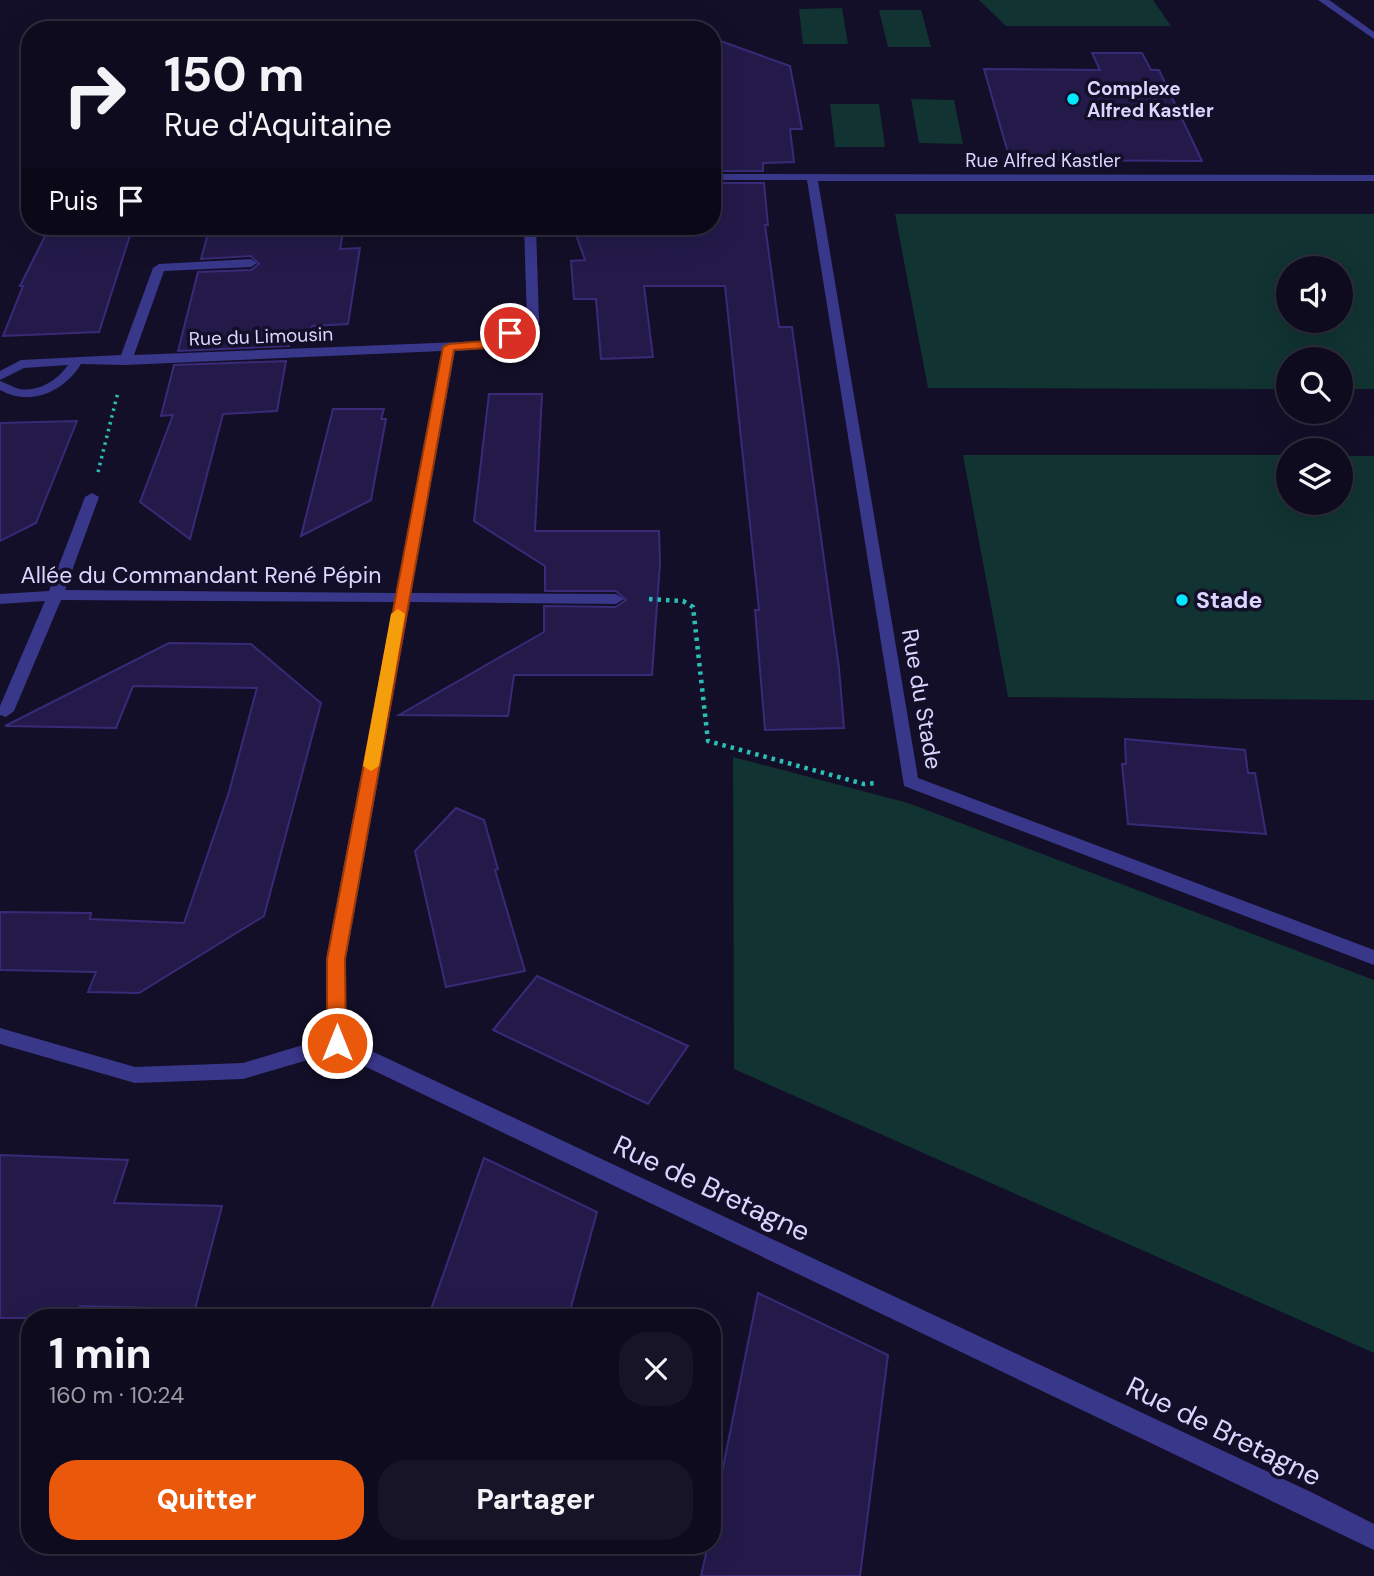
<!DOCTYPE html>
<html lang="fr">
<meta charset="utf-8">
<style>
:root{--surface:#0e0b1e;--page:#171427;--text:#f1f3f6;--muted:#9b9ba4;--line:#2e2b3c;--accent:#ea580c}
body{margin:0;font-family:"DM Sans",sans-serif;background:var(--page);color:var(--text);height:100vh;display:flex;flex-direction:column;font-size:26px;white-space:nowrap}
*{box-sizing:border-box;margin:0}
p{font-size:23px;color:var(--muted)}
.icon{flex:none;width:38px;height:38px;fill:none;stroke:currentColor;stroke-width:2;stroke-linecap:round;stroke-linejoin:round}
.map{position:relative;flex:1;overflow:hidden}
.drawer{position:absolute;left:21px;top:1309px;width:700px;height:245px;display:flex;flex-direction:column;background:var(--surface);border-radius:28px;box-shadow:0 7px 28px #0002,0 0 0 2px var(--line)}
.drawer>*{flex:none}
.guide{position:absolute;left:21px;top:21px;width:700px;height:214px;border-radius:28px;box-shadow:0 7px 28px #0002,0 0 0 2px var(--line);background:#0e0b1e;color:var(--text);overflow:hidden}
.buttons{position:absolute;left:1276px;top:256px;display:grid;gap:14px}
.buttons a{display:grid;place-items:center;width:77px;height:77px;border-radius:50%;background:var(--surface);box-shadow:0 7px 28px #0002,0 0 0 2px var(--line);font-size:35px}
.pin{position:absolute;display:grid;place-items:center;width:60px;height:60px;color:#fff;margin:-30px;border:4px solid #fff;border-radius:50%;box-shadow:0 2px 7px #0007}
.me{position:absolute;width:77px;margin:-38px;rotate:0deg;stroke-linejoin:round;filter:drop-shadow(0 0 5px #0008)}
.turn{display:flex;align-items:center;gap:24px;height:147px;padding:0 28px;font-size:32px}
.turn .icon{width:91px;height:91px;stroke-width:2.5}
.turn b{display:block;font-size:49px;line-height:60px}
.then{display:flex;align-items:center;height:66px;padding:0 28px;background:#0003;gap:14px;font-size:26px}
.round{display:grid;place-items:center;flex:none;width:74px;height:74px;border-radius:28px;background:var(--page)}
.headline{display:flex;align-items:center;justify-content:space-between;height:119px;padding:0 28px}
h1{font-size:42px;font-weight:800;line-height:52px}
.button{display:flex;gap:14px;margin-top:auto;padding:14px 28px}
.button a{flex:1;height:80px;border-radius:28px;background:var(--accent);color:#fff;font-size:28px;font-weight:800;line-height:80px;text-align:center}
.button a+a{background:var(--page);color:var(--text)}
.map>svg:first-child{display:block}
.green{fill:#113331;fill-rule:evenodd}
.building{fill:#231a4a;stroke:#392a77;stroke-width:2}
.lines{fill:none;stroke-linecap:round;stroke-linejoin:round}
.path-far1{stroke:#29bfb4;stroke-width:3.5;stroke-dasharray:2.5 4.5;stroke-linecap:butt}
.path{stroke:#29bfb4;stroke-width:4.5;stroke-dasharray:3.5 5;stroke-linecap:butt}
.minor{fill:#39378a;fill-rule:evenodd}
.route{fill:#ea580c;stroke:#983908;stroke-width:2}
.slow{fill:#f59e0b}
.poi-dot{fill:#02e9ff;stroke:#130f28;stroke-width:2.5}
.labels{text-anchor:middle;stroke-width:7;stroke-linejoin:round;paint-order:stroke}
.far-poi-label{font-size:19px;font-weight:bold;fill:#dad6ff;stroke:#130f28;text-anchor:start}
.far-street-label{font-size:19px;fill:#dad6ff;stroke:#130f28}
.street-label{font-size:23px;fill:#dad6ff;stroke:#130f28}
.poi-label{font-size:23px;font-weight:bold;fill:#dad6ff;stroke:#130f28;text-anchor:start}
.near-street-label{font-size:28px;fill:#dad6ff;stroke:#130f28}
</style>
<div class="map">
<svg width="1374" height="1576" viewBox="0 0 1374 1576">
<rect width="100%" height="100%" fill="#130f28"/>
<g class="green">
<path d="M979,0h174l18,26h-165z"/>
<path d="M842,8l6,36h-45l-4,-35z"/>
<path d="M879,10h42l10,37h-43z"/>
<path d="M911,99l43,1 9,44 -44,-1z"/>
<path d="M830,104h49l6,43h-50z"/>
<path d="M895,214h479v175h-33l-1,-30h-52v30l-360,-1zM1288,268h52v52h-52z"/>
<path d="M963,455h325v47h52l1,-46h33v244l-366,-3z"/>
<path d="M733,757l175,46 466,177v373l-640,-284z"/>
</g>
<g class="building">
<path d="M712,38l78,28 12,63h-12l4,33 -31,1v8h-51z"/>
<path d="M1092,53h50l9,17h8l43,91 -192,-1 -26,-91 116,1z"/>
<path d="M712,183h52l4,42h-3l14,102h13l47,341 5,60 -79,2 -10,-120h4l-34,-324h-81l9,71 -52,2 -5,-60h-22l-3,-38 14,-1 -12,-34h139z"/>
<path d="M50,226h83l-34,106 -96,4 20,-50h-3z"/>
<path d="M210,226h134l-4,23 20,-1 -12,76 -36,2 -2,6h-19l-2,14 -111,5 20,-79 53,-2 8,-6 -8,-8 -50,3z"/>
<path d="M286,361l-9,50 -54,3 -33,125 -50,-37 33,-87 -12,1 13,-51z"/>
<path d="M489,394h53l-7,137h124l1,32 -8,112h-138l-6,41 -109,-1 145,-83v-26l72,1 10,-7 -10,-9h-71v-25l-71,-45z"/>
<path d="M333,409h51l-3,10h5l-15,81 -70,36z"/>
<path d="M77,421l-41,102 -36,18v-118z"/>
<path d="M169,643l82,1 70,59 -57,213 -125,77 -51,-1 8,-20 -96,-2v-58l91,1 -1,6 94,4 45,-131 28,-104 -124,-2 -17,42 -111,-2z"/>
<path d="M1125,739l120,11 3,23h7l11,61 -138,-10 -6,-60h4z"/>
<path d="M456,808l28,12 14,49 -3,1 30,101 -79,16 -31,-136z"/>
<path d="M537,976l151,70 -40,58 -155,-74z"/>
<path d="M0,1155l128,5 -14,43 108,3 -27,103 -115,-3 -4,12h-76z"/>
<path d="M484,1158l113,54 -29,106h-140z"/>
<path d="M758,1293l130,62 -28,221h-159l7,-31h4v-23z"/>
</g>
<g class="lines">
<path class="path-far1" d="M98,472l20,-80"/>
<path class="path" d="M649,599l34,2 10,6 15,134 156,43 13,-1"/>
<g class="minor">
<path d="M1318,0h11l45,32v7z"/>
<path d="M535,21h6l1,9h-10z"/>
<path d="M712,174l662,1v6h-556l100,597 456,172v15l-470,-179 -97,-606h-95z"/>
<path d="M524,226h12l3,96 -46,26 -38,3 -44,242 205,1 8,5 -8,5 -206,-2 -64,357v80l969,455 59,30v26l-1039,-498 -92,27 -108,4 -135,-39v-16l135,39 108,-4 83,-25v-79l68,-357 -333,-2 -47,111 -8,6 -6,-2v-9l45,-105 -45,3v-10l49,-3 36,-94 7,-4 7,4 -34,93 331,3 46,-242 -317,14 -44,-1c-17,28 -51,43 -81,26v-9c6,2 11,5 16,7 20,6 41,-7 52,-23l-44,3 -24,12v-9l21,-11 100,-5 32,-87 6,-4 92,-5 6,4 -6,4 -87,4 -30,84 351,-14 42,-21z"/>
</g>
</g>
<path class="route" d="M510,330l6,3 -2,2 -26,13 -34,2 -109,609 1,84 -3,5 -6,2 -7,-2 -3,-5v-84l116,-612 6,-3 36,-3z"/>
<path class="slow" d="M398,609l7,5 -26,152 -8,5 -8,-5 28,-152z"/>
<g class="poi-dot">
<circle cx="1073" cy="99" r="7"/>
<circle cx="1182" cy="600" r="7"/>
</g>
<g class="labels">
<g class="far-poi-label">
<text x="1087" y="95">Complexe<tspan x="1087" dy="22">Alfred Kastler</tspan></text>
</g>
<g class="far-street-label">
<text x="1043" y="167">Rue Alfred Kastler</text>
<text transform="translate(261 336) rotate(-2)" y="7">Rue du Limousin</text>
</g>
<g class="street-label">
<text x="201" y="583">Allée du Commandant René Pépin</text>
<text transform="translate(922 699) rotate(80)" y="8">Rue du Stade</text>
</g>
<g class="poi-label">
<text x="1196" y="608">Stade</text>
</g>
<g class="near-street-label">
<text transform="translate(712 1188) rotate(25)" y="10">Rue de Bretagne</text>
<text transform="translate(1224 1431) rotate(26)" y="10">Rue de Bretagne</text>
</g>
</g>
</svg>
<div class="buttons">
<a><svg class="icon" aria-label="sound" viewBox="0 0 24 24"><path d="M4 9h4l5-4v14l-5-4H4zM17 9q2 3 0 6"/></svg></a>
<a><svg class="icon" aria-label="search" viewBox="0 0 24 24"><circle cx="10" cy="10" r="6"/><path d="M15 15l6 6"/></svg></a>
<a><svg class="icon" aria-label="layers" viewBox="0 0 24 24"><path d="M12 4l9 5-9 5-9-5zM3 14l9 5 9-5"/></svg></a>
</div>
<div class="pin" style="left:510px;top:333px;background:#d93025"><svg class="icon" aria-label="arrive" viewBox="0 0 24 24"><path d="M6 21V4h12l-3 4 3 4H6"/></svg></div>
<svg class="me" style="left:337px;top:1043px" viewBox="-20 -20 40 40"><circle r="17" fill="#ea580c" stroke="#fff" stroke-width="3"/><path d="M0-11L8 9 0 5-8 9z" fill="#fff"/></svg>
<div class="guide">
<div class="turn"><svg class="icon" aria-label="right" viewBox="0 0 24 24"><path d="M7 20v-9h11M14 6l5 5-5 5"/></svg><div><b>150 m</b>Rue d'Aquitaine</div></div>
<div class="then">Puis<svg class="icon" aria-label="arrive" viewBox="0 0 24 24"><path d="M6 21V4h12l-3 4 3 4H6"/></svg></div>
</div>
<section class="drawer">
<div class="headline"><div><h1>1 min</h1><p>160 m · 10:24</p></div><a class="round"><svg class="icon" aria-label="close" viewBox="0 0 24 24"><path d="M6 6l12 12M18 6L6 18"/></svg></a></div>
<div class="button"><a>Quitter</a><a>Partager</a></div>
</section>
</div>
